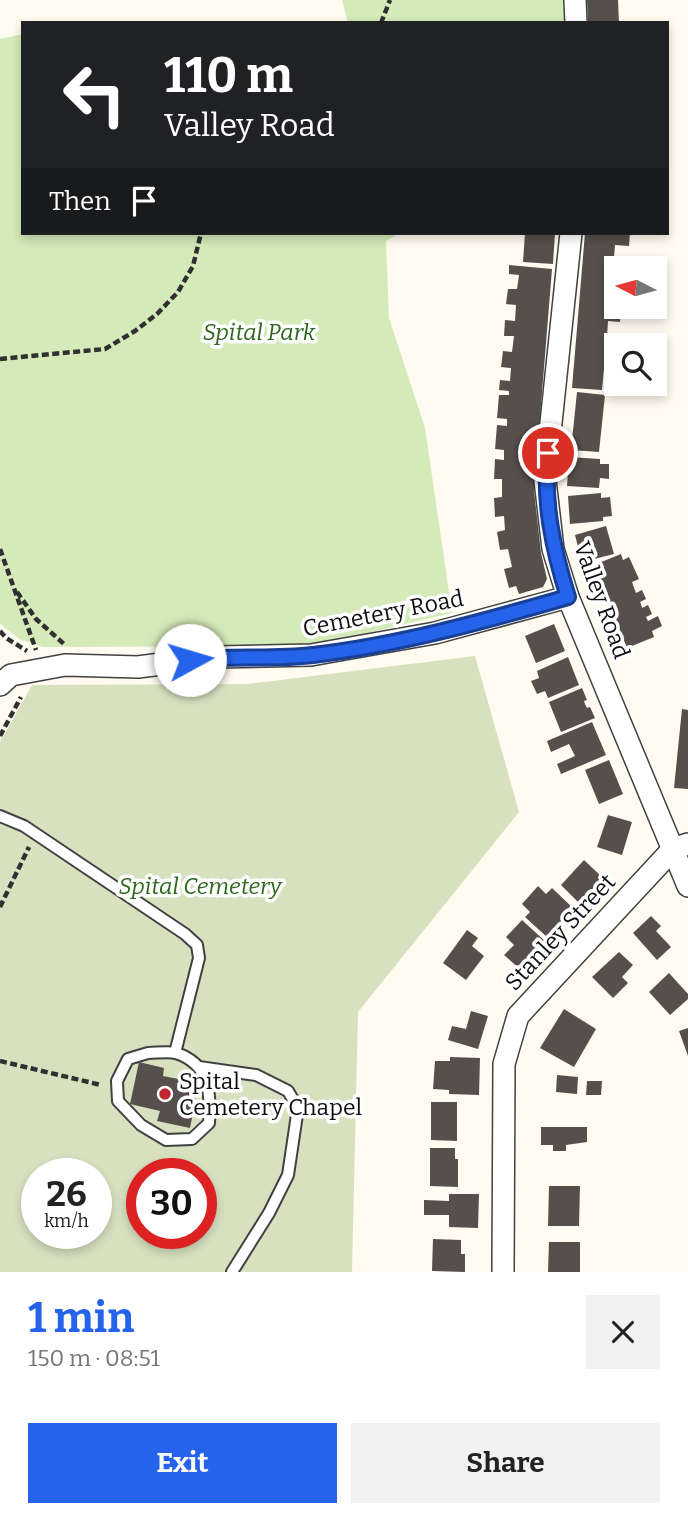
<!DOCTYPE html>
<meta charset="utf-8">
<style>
:root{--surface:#fff;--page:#f2f2f2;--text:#222;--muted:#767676;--accent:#2563eb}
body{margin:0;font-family:Bitter,serif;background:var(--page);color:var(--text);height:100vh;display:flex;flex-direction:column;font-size:26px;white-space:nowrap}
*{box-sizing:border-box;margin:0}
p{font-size:23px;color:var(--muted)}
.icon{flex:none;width:38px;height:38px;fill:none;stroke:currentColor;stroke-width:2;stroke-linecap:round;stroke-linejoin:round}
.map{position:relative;height:1272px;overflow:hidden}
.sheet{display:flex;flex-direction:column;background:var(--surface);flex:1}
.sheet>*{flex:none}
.guide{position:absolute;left:21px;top:21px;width:648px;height:214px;border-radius:0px;box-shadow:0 4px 10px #0003;background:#202124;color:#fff;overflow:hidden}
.needle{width:46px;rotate:276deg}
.tools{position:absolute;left:604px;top:256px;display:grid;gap:14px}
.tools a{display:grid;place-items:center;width:63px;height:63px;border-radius:0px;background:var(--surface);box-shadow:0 4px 10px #0003;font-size:35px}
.speed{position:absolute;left:21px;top:1158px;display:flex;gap:14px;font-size:35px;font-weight:700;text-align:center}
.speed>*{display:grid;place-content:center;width:91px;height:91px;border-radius:50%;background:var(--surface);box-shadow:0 4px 10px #0003;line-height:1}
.speed small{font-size:18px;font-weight:400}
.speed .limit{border:10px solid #d22;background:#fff;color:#111}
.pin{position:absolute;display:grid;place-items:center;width:60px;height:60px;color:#fff;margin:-30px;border:4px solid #fff;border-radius:50%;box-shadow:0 2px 7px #0007}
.me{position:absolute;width:77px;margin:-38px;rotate:84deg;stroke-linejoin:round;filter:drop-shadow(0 0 5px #0008)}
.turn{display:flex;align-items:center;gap:24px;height:147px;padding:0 28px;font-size:32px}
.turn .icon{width:91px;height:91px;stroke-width:2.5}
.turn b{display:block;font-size:49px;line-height:60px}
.then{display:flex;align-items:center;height:66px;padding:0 28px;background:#0003;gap:14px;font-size:26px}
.round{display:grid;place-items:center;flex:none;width:74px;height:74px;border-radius:0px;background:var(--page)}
.overview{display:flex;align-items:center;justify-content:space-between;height:119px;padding:0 28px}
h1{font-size:42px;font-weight:700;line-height:52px;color:var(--accent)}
.button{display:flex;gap:14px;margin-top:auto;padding:14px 28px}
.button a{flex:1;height:80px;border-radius:0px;background:var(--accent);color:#fff;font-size:28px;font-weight:700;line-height:80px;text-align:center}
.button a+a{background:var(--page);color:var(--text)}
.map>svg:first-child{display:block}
.green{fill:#d4eab9}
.cemetery{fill:#d7e1c0;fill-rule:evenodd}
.building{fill:#574f4b}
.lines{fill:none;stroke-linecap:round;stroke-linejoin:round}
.lane-casing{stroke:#414141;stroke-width:14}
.street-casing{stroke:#414141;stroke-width:24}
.path{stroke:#303030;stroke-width:4.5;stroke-dasharray:7 3.5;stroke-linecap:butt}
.lane{stroke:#fff;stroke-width:10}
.street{stroke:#fff;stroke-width:21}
.route-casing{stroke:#184099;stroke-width:18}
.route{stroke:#2563eb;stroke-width:12}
.poi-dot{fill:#bf2631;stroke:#fff;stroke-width:2.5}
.labels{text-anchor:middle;stroke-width:7;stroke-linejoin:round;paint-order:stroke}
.park-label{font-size:23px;font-style:italic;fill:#2f671e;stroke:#fff}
.street-label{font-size:23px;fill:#0e0e0e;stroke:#fff}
.poi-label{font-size:23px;fill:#0e0e0e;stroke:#fff;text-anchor:start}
</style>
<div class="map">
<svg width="688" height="1272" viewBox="0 0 688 1272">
<rect width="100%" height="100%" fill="#fffbf0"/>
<g class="green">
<path d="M342,0h225v23h-219z"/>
<path d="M23,34v199h377l-14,8 3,77 36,110 27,185 -141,33 -268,1 -22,-7 -21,-16v-585z"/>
</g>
<path class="cemetery" d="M475,656l44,156 -161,200 -6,260h-352v-530l32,-57 216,-1zM37,1174h59v60h-59zM142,1174h59v60h-59z"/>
<g class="building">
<path d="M587,0h31l1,23h-31z"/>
<path d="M525,233h30l-2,31 -30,-2z"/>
<path d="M585,233h45l-1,13 -14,-1 -1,13 14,2 -1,8h-11l-2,21h2v10l-6,-1 -1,8 12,1 -1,15 -12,-1 -1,16 12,1 -1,7h-2v8l-11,-1v8l11,1v9l-12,-1 -2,21 -30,-2z"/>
<path d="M509,265l43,4 -18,222 7,62 6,26 -4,8 -24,7 -3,-8 -7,2 -5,-19 8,-2 -4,-18 -8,1 -3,-18 8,-2 -1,-14 -9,1 -1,-19 8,-1v-18h-8l1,-20 9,1v-10l-9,-1 2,-24 10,1v-7l-10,-1 2,-23h10v-4l-10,-1 1,-10 10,1 1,-13 -10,-1 2,-16 9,1 2,-16h-10l1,-16 10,1 1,-16 -10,-1 2,-15h9l2,-14 -10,-1z"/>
<path d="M577,392l28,3 -6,57 -28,-2z"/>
<path d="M569,457l31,2v5h9v15l-9,-1 -1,10 -32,-2z"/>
<path d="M601,493v5l9,-1 2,19 -9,1v4l-33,3 -2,-28z"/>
<path d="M606,526l8,28 -32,8 -7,-27z"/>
<path d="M621,554l2,6 6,-3 10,22 -7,3 4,11 6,-3 4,9 -6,3 1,2 1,4 6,-3 4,9 -6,3 2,4 10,-5 4,10 -10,5 2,6 -27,11 -33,-83z"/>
<path d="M554,624l11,27 -29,12 -11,-27z"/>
<path d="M568,657l11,28 -31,13 -3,-7 -8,3 -6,-13 8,-3 -2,-7z"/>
<path d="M582,688l5,12 -3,1 1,3 2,4 3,-1 5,11 -34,14 -12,-30z"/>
<path d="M682,709l6,1v79l-14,-1z"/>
<path d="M592,722l14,33 -45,19 -4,-10 18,-8 -6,-12 -18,8 -4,-11z"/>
<path d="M609,760l14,34 -24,10 -14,-34z"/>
<path d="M608,815l24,7 -10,33 -25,-8z"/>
<path d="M584,860l19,18 -24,25 -18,-18z"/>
<path d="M538,886l8,8 6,-6 22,21 -26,29 -23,-21 5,-5 -8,-8z"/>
<path d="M651,916l10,10 -5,5 15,16 -14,13 -24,-27z"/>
<path d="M522,920l24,22 -25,28 -17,-15 10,-10 -8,-8z"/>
<path d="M467,930l11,8 -6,8 12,10 -18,24 -23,-17z"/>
<path d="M619,952l14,13 -11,12 6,6 -15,15 -21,-21z"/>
<path d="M669,973l19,21v5l-18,16 -21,-23z"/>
<path d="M564,1009l32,20 -22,38 -34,-19z"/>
<path d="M471,1011l17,5 -10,33 -30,-9 4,-14 14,3z"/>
<path d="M688,1028v28l-9,-25z"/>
<path d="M450,1057l30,1 -1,37 -30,-1v-4l-16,-1 2,-28h15z"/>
<path d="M139,1062l25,6 -1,8 36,7 -9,45 -33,-7 3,-10 -30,-7z"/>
<path d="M557,1075l21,2 -1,17 -21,-2z"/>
<path d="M587,1081h15l-1,14h-15z"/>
<path d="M431,1102h26v39l-26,-1z"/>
<path d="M541,1127h46v15l-21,3v6h-13v-6h-12z"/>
<path d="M430,1148h25v11h3v28l-28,-1z"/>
<path d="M549,1186h31l-1,40h-31z"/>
<path d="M449,1194h30l-1,34 -29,-1v-12h-25v-15l25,1z"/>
<path d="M433,1239l28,1v14h4v18l-33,-1z"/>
<path d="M549,1242h31v30h-32z"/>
</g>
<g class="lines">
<defs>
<g id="lane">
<path d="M0,816l24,10 161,108 12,11 2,13 -24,95"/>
<path d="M148,1053c8,0 20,-2 28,0 34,11 35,40 33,70l-17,16 -26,1 -25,-15 -23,-24 -1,-20 11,-22z"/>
<path d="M199,1067l57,8 32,16 10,17 -10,67 -19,38 -37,59"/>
</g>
<g id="street">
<path d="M575,0l1,23"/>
<path d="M571,233l-26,247 8,69 15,48 120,289"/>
<path d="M0,685l11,-10 54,-10 73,2 78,-10 95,-2 124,-22 133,-36"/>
<path d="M503,1272l1,-208 14,-48 155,-167 15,-5"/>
</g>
</defs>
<use href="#lane" class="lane-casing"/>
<use href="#street" class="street-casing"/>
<g class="path">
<path d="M381,23l9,-23"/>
<path d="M0,359l105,-10 30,-18 22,-17 21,-22 15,-26 8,-33"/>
<path d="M0,549l36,101"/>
<path d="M17,592l19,27 29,26"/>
<path d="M0,631l6,7 21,13"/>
<path d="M0,736l21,-39"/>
<path d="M0,907l29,-60"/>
<path d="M0,1061l101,24"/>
</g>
<use href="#lane" class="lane"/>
<use href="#street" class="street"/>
</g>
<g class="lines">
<defs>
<path id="route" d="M190,660c41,-5 82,0 123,-5 86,-10 172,-34 255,-58 -15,-48 -25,-95 -20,-144"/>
</defs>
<use href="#route" class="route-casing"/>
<use href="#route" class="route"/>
</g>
<circle class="poi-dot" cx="165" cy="1094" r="7"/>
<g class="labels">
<g class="park-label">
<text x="259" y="340">Spital Park</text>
<text x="200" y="894">Spital Cemetery</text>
</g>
<g class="street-label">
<text transform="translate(602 600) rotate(70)" y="8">Valley Road</text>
<text transform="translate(383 613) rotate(-11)" y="8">Cemetery Road</text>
<text transform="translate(560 932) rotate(-47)" y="8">Stanley Street</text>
</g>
<g class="poi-label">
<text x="179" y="1089">Spital<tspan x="179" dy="26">Cemetery Chapel</tspan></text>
</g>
</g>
</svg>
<div class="tools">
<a><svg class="needle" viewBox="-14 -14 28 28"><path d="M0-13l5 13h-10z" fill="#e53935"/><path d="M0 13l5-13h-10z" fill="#767676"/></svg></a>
<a><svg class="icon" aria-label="search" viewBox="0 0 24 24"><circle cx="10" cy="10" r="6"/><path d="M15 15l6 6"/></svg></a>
</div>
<div class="speed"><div>26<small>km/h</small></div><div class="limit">30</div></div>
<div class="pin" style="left:548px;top:453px;background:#d93025"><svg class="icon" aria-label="arrive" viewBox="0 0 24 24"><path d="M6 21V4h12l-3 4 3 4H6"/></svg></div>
<svg class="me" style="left:190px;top:660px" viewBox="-20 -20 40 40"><circle r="19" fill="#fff"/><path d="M0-13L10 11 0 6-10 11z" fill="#2563eb"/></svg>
<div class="guide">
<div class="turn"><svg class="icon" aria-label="left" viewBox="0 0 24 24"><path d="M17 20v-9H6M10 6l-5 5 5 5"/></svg><div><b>110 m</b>Valley Road</div></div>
<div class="then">Then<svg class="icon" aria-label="arrive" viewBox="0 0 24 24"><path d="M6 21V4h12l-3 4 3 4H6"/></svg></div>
</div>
</div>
<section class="sheet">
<div class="overview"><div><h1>1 min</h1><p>150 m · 08:51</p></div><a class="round"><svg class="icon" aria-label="close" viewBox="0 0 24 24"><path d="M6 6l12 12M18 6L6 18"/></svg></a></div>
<div class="button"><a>Exit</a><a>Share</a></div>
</section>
